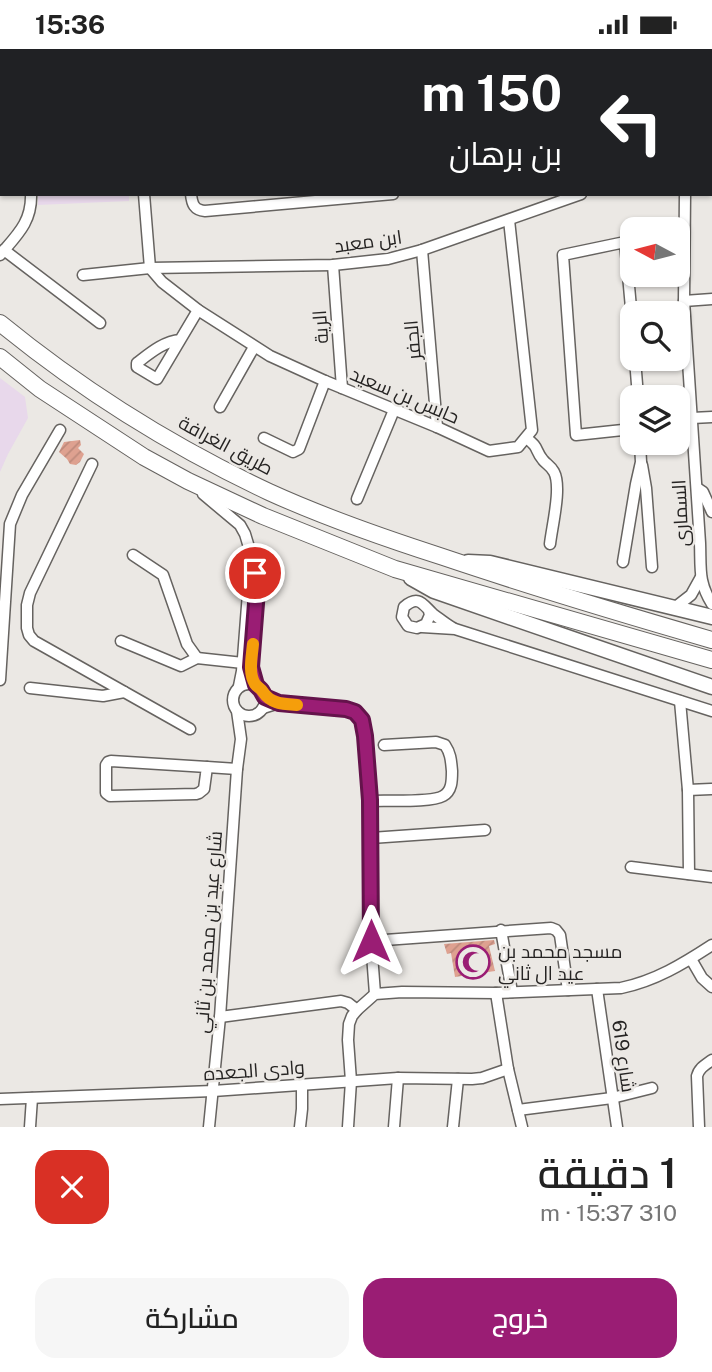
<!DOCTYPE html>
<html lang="ar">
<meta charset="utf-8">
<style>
:root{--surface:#fff;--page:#f6f6f6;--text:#222;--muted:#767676;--accent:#9a1d74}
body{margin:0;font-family:"Public Sans",Cairo,sans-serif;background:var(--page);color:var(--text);direction:rtl;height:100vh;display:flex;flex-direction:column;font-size:26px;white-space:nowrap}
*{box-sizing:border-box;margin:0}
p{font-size:23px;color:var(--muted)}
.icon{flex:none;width:38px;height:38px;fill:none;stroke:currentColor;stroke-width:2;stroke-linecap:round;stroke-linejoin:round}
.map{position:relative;height:1078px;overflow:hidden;direction:ltr}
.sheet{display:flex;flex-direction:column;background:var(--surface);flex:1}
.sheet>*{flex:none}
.guide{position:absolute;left:0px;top:0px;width:712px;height:147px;box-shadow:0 2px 5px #0004;direction:rtl;background:#202124;color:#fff;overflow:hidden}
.needle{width:46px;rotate:277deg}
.controls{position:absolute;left:620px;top:168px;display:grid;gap:14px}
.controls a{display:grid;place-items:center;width:70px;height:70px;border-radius:14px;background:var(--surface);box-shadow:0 2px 5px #0004;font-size:35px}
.pin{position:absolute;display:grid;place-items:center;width:60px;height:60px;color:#fff;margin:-30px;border:4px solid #fff;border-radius:50%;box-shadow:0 2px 7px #0007}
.me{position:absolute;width:77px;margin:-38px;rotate:0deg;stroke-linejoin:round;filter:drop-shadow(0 0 5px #0008)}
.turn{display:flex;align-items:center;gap:24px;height:147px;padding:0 35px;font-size:32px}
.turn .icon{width:91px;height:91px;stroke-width:2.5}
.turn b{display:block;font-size:49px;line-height:60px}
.round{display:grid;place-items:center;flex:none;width:74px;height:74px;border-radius:21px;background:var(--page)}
.overview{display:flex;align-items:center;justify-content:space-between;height:119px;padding:0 35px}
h1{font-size:42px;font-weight:600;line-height:52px}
.button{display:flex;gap:14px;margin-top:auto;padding:14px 35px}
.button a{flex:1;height:80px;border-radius:21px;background:var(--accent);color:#fff;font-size:28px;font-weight:600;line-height:80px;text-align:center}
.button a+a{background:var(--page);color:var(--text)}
.status{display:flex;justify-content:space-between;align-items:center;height:49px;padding:0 35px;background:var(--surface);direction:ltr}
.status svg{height:19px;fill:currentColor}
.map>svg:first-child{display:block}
.education{fill:#e8d8eb}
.building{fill:url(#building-hatch)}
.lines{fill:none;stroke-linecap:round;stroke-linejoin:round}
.minor-casing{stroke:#666360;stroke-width:13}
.major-casing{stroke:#666360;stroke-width:17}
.highway-casing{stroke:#666360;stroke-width:18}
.minor{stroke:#fff;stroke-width:10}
.major{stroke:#fff;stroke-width:14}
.highway{stroke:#fff;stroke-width:16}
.route-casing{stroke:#64134b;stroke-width:18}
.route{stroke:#9a1d74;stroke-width:12}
.slow{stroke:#f59e0b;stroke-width:12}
.labels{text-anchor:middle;stroke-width:5;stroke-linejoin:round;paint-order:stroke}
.street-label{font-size:19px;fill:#262423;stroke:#ebe8e4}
.poi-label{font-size:19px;fill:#262423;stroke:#ebe8e4;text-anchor:start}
</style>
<div class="status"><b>15:36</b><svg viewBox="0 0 49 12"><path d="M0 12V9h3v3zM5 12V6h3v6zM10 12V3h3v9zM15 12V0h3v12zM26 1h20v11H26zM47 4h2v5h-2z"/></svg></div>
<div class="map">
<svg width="712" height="1078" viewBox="0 0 712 1078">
<defs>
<pattern id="building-hatch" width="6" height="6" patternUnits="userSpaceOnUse" patternTransform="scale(1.75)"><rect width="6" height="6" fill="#dea190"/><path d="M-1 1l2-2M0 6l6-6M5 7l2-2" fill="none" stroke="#be8a7c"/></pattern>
</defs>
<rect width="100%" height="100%" fill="#ebe8e4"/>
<g class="education">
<path d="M38,145h91v7l-91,4z"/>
<path d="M0,329l25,19 3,21 -20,36 -8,18z"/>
</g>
<g class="building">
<path d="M80,391l1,5 -3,3 6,6 -4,8 -4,3 -6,-1 -3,-5 -8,-7 5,-10z"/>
<path d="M494,891l1,4 -6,2 6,25 -40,6 -4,-24 -4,1 -3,-10z"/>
</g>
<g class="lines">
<defs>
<g id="minor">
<path d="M25,0v2"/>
<path d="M131,0v2"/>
<path d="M426,0l33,2"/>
<path d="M293,2l16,-2"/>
<path d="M331,2l25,-2 21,2"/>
<path d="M705,2v-2"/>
<path d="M710,54l2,-1"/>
<path d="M144,145l6,74 12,14 36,28 72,46 55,25 112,46 52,24 29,-4 14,-17 -23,-210"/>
<path d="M191,145c1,10 3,16 14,17l188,-17"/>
<path d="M685,145l-1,107 16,242c1,25 -2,39 12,61"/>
<path d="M4,201l96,73"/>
<path d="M422,201l15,177"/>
<path d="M0,206c17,-20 32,-33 31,-61"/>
<path d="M333,216l9,123"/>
<path d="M83,226l67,-7 183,-3 55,-6 34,-9 159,-56"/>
<path d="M684,252l28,-2"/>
<path d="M632,270l-7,-77 -62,13 13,180 56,-6"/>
<path d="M180,291c-16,1 -31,14 -43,23v4l20,12 41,-69"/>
<path d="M635,310l3,38"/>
<path d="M220,358l34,-60"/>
<path d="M692,369l20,-1"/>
<path d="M264,389l29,14 6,-3 26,-68"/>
<path d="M526,389c14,10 8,11 17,22 3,4 8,6 11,12 8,15 -2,54 -4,72"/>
<path d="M92,415l-62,129 -3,12v23l2,7 5,6 156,88"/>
<path d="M642,416l4,23 6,79"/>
<path d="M697,439l6,4 9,20"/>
<path d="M203,445l37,31 5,9 6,20 -9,117 -3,15"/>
<path d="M357,450l37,-89"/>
<path d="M133,506l30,20 24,69 10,14"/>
<path d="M623,513l13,-78 5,-22 -1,-19"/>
<path d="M250,527l5,-3 3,5 -6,89 4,18"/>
<path d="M673,560l18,-14 10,-18"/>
<path d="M429,562l1,4 -4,9 -9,4 -9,-2 -6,-9 2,-10c15,-13 19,-2 29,7 7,5 13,10 20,14"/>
<path d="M422,578l33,2 257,82"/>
<path d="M121,592l60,25 16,-8 46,5"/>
<path d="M0,631l10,-156 12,-29 38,-65"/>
<circle cx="249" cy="651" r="16"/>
<path d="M30,639l73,8 21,-4"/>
<path d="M680,652l8,89 1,84"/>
<path d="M263,659l16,-5 56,5 20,4 7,8 3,16 5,65 1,140 4,53"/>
<path d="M111,712l96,6 -3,22 -5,4 -3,1 -86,2 -4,-3v-28l2,-3z"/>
<path d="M207,718l30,2"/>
<path d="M688,741l23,-1"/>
<path d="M370,752c17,-1 61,2 73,-5 9,-5 9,-15 9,-25 -1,-10 -1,-17 -7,-26l-9,-3 -52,3"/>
<path d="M371,789l114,-8"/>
<path d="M631,818l81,10"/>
<path d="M501,881l11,62"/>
<path d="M371,892l180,-13 5,2 4,5 8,55"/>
<path d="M691,910l11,19 10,9"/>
<path d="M597,940l20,138"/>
<path d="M496,944l12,76 14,58"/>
<path d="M220,968l121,-16 7,2 9,7"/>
<path d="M0,1050l213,-8 185,-13 74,1 10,-1 26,-9"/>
<path d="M518,1061l94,-12 40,-10"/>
<path d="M30,1078l2,-29"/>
<path d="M209,1078l11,-110 17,-248 4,-30 -4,-28"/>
<path d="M300,1078l2,-18v-25"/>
<path d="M348,1078l3,-46 -3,-41 1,-16 3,-8 5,-6 18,-16 27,-2 94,1 125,-5c34,-7 62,-24 91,-43"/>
<path d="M394,1078l4,-49"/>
<path d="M453,1078l5,-48"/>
<path d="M699,1078l-2,-51c2,-8 8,-11 15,-16"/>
</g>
<g id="major">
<path d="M468,513l22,1 222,54"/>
<path d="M411,529l23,13 278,96"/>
</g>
<g id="highway">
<path d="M0,274c82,67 173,124 269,169 57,26 115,46 174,65 89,30 179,57 269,83"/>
<path d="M0,308l40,32 104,68 44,24 75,35 132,53 317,91"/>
</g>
</defs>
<use href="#minor" class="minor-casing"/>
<use href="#major" class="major-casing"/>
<use href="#highway" class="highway-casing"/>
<use href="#minor" class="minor"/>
<use href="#major" class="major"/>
<use href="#highway" class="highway"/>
</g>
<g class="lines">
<defs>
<path id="route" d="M255,524l3,5 -7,89 5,18 5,5 4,7 14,6 67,6 9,3 7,8 3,16 5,64 1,141"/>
</defs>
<use href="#route" class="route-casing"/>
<use href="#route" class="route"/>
<path class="slow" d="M253,595c-1,12 -5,29 2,40 2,3 6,4 8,8 8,12 20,12 34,13"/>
</g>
<defs>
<symbol id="mosque-ring" viewBox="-11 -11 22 22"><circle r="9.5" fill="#ebe8e4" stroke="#9a1d74" stroke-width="1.5"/><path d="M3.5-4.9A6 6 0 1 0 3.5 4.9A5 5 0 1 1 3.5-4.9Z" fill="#9a1d74"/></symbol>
</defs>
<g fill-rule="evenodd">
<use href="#mosque-ring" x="454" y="894" width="38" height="38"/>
</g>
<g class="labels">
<g class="street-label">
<text transform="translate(368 192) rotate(-8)" y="7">ابن معبد</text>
<text transform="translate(320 278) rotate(-94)" y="7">الرية</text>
<text transform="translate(412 291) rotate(-95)" y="7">الجفر</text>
<text transform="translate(405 346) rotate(23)" y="7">حابس بن سعيد</text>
<text transform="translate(226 396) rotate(28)" y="7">طريق الغرافة</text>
<text transform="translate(680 464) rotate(-93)" y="7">السمارى</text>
<text transform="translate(208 883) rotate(-86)" y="7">شارع عيد بن محمد بن ثاني</text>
<text transform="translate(624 1007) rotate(82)" y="7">شارع 619</text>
<text transform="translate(254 1021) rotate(-4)" y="7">وادى الجعده</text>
</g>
<g class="poi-label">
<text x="498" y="909">مسجد محمد بن<tspan x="498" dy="22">عيد ال ثاني</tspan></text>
</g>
</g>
</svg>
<div class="controls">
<a><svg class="needle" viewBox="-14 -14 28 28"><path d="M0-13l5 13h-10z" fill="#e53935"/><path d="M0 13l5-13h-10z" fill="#767676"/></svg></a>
<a><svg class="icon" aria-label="search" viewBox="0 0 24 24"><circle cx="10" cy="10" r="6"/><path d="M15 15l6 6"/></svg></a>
<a><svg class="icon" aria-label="layers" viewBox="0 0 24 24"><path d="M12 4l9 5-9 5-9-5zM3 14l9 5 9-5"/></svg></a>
</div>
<div class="pin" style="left:255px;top:524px;background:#d93025"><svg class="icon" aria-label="arrive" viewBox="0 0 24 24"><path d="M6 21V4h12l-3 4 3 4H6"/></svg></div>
<svg class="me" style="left:371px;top:892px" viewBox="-20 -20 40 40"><path d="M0-17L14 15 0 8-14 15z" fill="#9a1d74" stroke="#fff" stroke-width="4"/></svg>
<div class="guide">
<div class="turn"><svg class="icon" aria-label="left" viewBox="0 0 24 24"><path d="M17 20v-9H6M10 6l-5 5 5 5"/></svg><div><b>150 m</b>بن برهان</div></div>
</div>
</div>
<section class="sheet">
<div class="overview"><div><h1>1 دقيقة</h1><p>310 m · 15:37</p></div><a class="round" style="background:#d93025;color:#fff"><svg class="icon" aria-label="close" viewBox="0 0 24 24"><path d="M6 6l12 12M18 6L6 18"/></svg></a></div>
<div class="button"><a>خروج</a><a>مشاركة</a></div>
</section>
